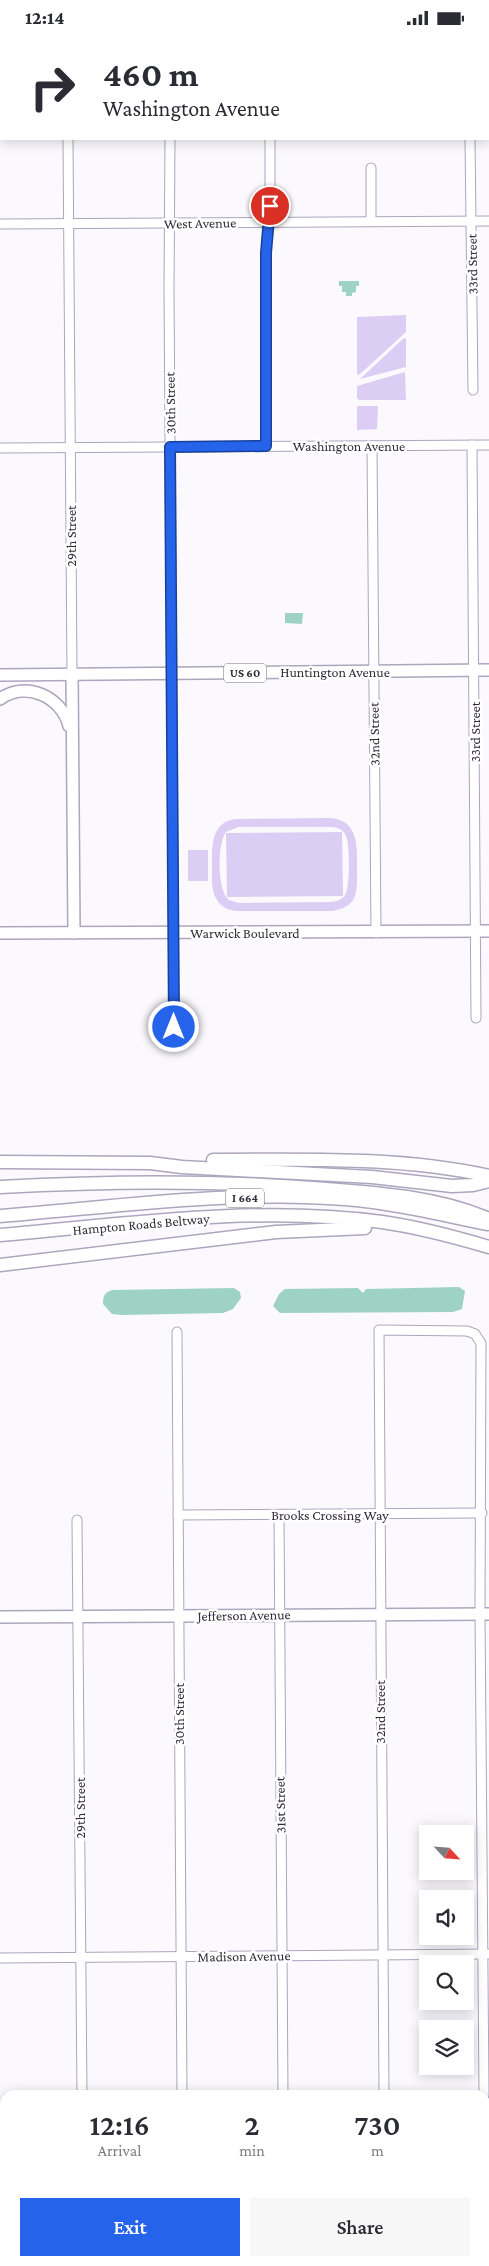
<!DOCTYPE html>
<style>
:root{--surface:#fff;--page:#f7f7f7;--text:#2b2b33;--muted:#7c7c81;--accent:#2563eb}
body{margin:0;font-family:"Crimson Pro",serif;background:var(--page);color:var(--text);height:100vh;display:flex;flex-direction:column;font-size:19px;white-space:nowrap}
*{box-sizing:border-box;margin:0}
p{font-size:16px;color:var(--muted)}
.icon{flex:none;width:28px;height:28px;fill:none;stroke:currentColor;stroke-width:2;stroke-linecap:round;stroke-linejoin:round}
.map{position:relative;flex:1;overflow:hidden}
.details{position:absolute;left:0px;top:2055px;width:490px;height:176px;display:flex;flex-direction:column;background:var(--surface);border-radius:15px 15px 0 0;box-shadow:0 2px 12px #0003}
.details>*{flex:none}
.guide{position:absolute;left:0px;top:0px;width:490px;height:105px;box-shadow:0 2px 12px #0003;background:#fff;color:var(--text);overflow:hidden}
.needle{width:32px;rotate:116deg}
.controls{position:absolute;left:419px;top:1790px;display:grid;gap:10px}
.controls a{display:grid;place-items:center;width:55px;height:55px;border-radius:0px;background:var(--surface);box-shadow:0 2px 12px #0003;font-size:25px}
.pin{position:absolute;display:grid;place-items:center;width:42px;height:42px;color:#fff;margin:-21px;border:2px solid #fff;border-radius:50%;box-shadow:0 1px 5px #0007}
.me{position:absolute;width:55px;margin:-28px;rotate:0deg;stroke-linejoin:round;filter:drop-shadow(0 0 4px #0008)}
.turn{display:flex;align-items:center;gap:18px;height:105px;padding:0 20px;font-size:22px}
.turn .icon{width:65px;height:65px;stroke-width:2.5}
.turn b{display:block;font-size:35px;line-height:42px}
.eta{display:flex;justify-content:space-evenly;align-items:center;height:85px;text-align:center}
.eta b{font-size:30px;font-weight:600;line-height:35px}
.primary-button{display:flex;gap:10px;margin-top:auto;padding:10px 20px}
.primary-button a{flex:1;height:58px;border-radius:0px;background:var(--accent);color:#fff;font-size:20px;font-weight:600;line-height:58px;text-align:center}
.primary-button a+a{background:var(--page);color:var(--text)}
.status{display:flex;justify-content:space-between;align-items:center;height:35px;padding:0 25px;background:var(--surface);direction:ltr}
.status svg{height:14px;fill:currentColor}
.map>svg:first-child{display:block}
.green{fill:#dccdf4;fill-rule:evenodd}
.water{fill:#9ed3c4}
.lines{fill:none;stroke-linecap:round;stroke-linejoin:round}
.minor-casing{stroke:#aea5be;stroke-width:11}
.major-casing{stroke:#aea5be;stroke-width:14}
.highway-casing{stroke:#aea5be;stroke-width:15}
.minor{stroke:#fff;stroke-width:9}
.major{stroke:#fff;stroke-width:11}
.highway{stroke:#fff;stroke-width:12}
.rail-casing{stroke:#6a676f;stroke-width:4.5}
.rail{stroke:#fff;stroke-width:2.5;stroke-dasharray:8;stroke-linecap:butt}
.route-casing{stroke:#184099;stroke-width:12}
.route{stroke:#2563eb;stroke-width:9}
.labels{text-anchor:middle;stroke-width:5;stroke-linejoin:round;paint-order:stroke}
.shield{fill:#fff;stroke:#6f6c73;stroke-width:1}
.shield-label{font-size:12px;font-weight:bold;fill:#312d37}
.street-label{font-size:14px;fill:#312d37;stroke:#fff}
</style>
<div class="status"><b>12:14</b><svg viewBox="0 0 49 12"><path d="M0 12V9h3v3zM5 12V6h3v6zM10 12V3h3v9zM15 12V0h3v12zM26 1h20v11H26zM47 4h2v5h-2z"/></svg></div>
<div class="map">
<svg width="489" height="2231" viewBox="0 0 489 2231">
<rect width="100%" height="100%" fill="#fbf9fe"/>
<g class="green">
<path d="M406,280v17l-47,43 -2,-1v-57z"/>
<path d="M404,303l2,1v28l-46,12z"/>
<path d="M405,337l1,28h-47l-2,-2v-12z"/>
<path d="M357,371h21l-1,23 -20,1z"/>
<path d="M237,784l93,-1c29,2 27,29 27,51 0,10 1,22 -4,31 -5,7 -12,9 -20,11h-97c-8,-1 -15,-4 -19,-11 -6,-9 -5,-21 -5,-31 0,-21 -2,-48 25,-50zM238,792h92c7,0 13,2 16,9 4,8 4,52 -1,59 -3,5 -8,6 -13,7l-93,1 -10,-3c-12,-9 -12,-56 -3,-68z"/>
<path d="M342,797l1,64 -116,1 -1,-64z"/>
<rect x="188" y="815" width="20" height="31"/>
</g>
<g class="water">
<path d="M339,246h20v5h-3v6l-4,1v3h-6v-4h-4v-6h-3z"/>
<path d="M285,578h18l-1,11 -17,-1z"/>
<path d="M459,1252l6,4 -3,18 -9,3 -173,1 -7,-7 6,-12 6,-5 73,-1 5,5 3,-4z"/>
<path d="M234,1253l6,4 1,6 -8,11 -10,4 -101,2 -10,-1 -9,-10c0,-8 1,-11 9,-14z"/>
</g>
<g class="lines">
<defs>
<g id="minor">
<path d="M68,104l4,535"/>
<path d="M170,104l-1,150 5,738"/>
<path d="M470,104l3,251"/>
<path d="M371,186v-53"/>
<path d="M0,189l489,-3"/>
<path d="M472,410l4,573"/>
<path d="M266,411v-193l4,-43v-71"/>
<path d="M372,411l4,487"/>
<path d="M0,413l489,-3"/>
<path d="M177,1297l5,763"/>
<path d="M178,1480l304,-2"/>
<path d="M279,1480l4,580"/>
<path d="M77,1485l5,575"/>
<path d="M0,1923l489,-4"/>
<path d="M384,2060l-5,-765 88,1 8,3 6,9 -1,271 4,481"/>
<path d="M83,2226v5"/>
<path d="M183,2226v5"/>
<path d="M284,2226v5"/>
<path d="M385,2226v5"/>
<path d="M485,2226v5"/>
</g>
<g id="major">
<path d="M72,639l2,259"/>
<path d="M0,640l489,-5"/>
<path d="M0,664c26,-19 62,-2 69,27"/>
<path d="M0,898l489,-2"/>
<path d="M0,1582l489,-3"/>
</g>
<g id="highway">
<path d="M213,1125c92,0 185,-4 276,16"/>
<path d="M0,1127l150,1 32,4 190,10 80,9 21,-1 16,-4"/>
<path d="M0,1152c109,-6 217,-7 326,2 54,4 112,8 163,30"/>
<path d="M0,1181c114,-9 230,-26 345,-17 48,4 94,15 142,25"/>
<path d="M0,1200c126,-11 256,-30 382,-13 36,5 73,15 107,25"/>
<path d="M0,1230l276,-33 89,-4"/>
</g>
</defs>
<use href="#minor" class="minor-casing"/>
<use href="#major" class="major-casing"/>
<use href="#highway" class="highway-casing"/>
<use href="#minor" class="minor"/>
<use href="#major" class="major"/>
<use href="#highway" class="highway"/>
<defs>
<path id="rail" d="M464,0l2,1"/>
</defs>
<use href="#rail" class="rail-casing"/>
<use href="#rail" class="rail"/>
</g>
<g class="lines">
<defs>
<path id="route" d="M174,992l-4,-580 96,-1v-193l4,-47"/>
</defs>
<use href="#route" class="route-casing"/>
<use href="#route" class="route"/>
</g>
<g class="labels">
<g class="shield">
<rect x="224" y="628.5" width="42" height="19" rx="4"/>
<rect x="226" y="1153.5" width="38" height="19" rx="4"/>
</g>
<g class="shield-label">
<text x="245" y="642">US 60</text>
<text x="245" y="1167">I 664</text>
</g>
<g class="street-label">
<text transform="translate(200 188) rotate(-1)" y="5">West Avenue</text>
<text transform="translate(472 229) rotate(-91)" y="5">33rd Street</text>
<text transform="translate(170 368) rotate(-91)" y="5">30th Street</text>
<text x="349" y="416">Washington Avenue</text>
<text transform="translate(71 501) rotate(-90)" y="5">29th Street</text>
<text x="335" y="642">Huntington Avenue</text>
<text transform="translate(475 697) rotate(-90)" y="5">33rd Street</text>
<text transform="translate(374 699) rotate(-91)" y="5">32nd Street</text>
<text x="245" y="903">Warwick Boulevard</text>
<text transform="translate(141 1189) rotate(-5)" y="5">Hampton Roads Beltway</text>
<text x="330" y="1485">Brooks Crossing Way</text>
<text transform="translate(244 1580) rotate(-1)" y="5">Jefferson Avenue</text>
<text transform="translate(380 1677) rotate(-90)" y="5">32nd Street</text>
<text transform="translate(179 1679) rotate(-90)" y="5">30th Street</text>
<text transform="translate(280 1770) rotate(-91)" y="5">31st Street</text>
<text transform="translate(80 1773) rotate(-90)" y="5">29th Street</text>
<text transform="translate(244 1921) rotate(-1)" y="5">Madison Avenue</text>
</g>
</g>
</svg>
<div class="controls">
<a><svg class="needle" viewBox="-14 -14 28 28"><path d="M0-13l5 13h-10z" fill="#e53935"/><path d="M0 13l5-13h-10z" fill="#7c7c81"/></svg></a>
<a><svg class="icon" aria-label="sound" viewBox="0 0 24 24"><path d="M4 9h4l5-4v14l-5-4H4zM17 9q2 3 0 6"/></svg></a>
<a><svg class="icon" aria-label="search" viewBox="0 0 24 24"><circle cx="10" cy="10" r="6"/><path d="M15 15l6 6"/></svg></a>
<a><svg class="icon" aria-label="layers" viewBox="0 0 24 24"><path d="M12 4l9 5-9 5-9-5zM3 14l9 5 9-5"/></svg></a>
</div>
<div class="pin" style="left:270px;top:171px;background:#d93025"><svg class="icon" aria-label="arrive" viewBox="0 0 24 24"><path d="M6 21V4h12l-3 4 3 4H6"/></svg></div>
<svg class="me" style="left:174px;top:992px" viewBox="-20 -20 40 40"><circle r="17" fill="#2563eb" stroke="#fff" stroke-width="3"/><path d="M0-11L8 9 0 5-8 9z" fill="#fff"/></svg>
<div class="guide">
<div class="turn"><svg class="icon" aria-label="right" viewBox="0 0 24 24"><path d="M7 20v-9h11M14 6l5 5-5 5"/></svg><div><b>460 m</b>Washington Avenue</div></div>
</div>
<section class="details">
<div class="eta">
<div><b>12:16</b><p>Arrival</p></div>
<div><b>2</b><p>min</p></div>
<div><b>730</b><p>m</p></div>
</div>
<div class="primary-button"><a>Exit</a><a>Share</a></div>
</section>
</div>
